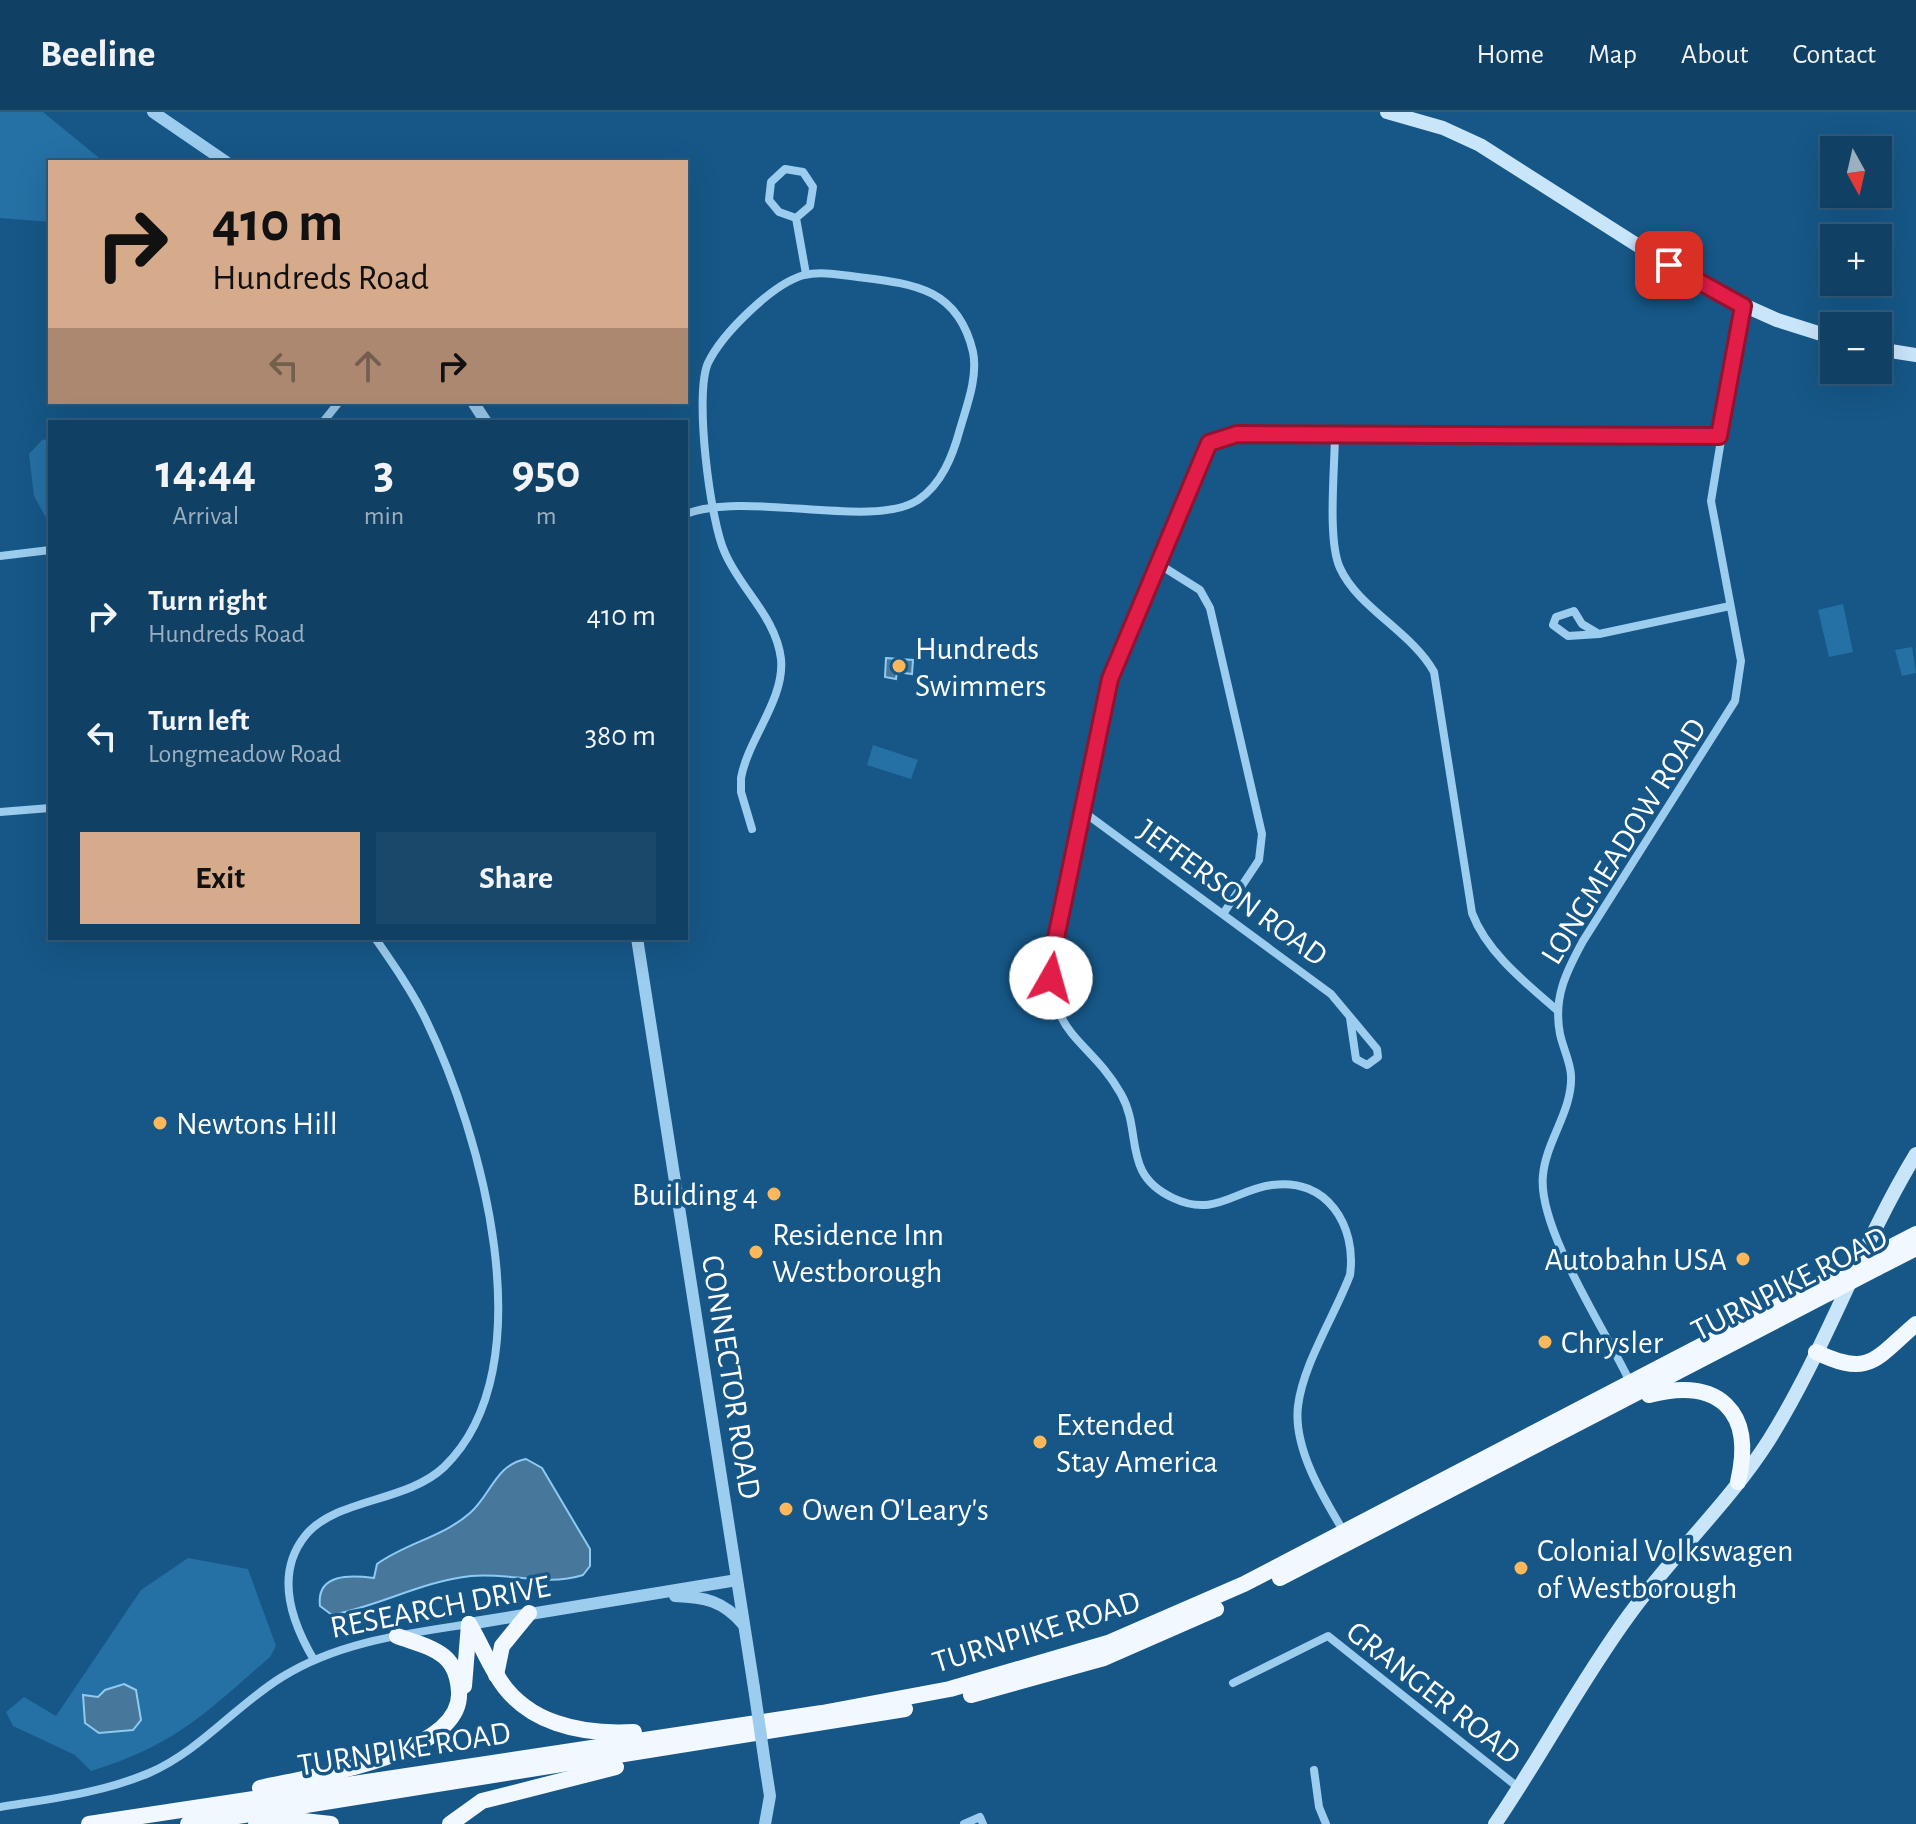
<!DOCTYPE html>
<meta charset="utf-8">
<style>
:root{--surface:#104165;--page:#19486b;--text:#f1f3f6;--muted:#9cafbf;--line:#305a79;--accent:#d6ab8b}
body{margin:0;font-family:"Alegreya Sans",sans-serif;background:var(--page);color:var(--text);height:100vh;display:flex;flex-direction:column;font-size:30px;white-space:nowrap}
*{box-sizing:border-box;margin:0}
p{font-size:26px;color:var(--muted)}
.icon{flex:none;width:44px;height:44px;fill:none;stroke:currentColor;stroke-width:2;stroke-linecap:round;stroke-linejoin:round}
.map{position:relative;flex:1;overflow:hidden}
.sheet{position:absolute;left:48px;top:308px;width:640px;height:520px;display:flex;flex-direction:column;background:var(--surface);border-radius:0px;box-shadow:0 8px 32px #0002,0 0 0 2px var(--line)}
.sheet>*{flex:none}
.banner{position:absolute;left:48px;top:48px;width:640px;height:244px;border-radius:0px;box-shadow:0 8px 32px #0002,0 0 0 2px var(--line);background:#d6ab8b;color:#111;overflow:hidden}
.needle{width:52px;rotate:172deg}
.fabs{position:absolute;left:1820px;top:24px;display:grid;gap:16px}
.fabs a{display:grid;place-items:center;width:72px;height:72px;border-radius:0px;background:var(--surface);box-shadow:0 8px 32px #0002,0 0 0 2px var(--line);font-size:40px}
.pin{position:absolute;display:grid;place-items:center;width:68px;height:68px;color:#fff;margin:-34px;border-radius:16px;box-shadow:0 4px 12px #0006}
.me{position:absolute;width:88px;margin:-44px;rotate:7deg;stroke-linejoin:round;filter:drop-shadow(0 0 6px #0008)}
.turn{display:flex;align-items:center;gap:28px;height:168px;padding:0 32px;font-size:36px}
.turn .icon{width:104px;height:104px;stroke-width:2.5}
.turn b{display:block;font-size:56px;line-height:68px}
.lanes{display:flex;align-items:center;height:76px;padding:0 32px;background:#0003;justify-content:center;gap:40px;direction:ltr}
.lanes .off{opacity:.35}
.eta{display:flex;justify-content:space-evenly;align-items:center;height:136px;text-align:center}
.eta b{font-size:48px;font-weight:600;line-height:56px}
.primary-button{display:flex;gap:16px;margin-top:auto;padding:16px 32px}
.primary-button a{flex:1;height:92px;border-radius:0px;background:var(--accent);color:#111;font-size:32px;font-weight:600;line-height:92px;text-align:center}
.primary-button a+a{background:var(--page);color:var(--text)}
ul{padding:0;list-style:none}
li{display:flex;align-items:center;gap:24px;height:120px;padding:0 32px}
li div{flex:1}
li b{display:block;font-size:30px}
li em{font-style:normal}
header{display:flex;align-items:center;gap:48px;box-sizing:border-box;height:112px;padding:0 40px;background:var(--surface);border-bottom:2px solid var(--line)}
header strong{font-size:38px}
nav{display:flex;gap:44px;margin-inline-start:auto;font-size:28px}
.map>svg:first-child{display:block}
.green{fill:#2570a5}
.water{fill:#47779b;stroke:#8ecaf1;stroke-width:2}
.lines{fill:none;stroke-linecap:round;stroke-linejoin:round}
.minor{stroke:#9cccee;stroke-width:8}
.tertiary{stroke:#9cccee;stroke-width:12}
.secondary{stroke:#c9e5fa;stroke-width:14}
.trunk{stroke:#f1f8ff;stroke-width:16}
.tertiary-bridge{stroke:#9cccee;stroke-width:12}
.trunk-bridge{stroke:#f1f8ff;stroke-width:16}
.route-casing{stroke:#92132f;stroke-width:20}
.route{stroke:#e11d48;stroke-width:14}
.poi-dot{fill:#ffb859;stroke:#165787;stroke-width:3}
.labels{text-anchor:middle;stroke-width:7;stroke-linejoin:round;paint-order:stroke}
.poi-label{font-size:32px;fill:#fff;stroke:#165787;text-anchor:start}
.street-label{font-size:32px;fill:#fff;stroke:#165787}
</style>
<header>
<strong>Beeline</strong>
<nav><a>Home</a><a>Map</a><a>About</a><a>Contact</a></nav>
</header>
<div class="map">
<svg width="1916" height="1712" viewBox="0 0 1916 1712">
<rect width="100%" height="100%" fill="#165787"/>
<g class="green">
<path d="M0,0h43l61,50h-54v60l-50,-4z"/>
<path d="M50,327v86l-16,-29 -5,-42 13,-14z"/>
<path d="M1843,492l10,48 -24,5 -11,-47z"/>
<path d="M1912,535l4,26 -14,3 -7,-26z"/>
<path d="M873,633l45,15 -7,19 -44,-14z"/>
<path d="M188,1446l60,11 28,77 -6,11c-63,55 -96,89 -179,114l-16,-16 -62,-29 -7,-14 18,-15 32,19 85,-126z"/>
</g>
<g class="water">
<path d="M886,546l27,2 -1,14 -15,-2 -1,7 -11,-2z"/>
<path d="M526,1347l16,9 48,81v17l-7,9c-37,12 -75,-3 -112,1 -48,5 -92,30 -139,39l-12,-9c-4,-33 31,-31 54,-28l3,-14c29,-21 66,-27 93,-51 21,-18 25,-48 56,-54z"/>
<path d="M124,1572l12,6 5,30 -8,10 -34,3 -14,-10 -2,-28 15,2 7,-7z"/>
</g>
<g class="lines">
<g class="minor">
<path d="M796,106l-17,-6 -10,-12 2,-18 14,-13 18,3 10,15 -3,19 -14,12 10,56"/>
<path d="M323,310l16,-20"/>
<path d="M1335,321c0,33 -8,107 5,135 18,40 72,64 94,104l38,241c15,40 55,71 86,98"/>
<path d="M686,402c60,-24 186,16 232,-14 24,-16 35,-45 42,-71 7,-24 18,-52 13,-77 -15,-64 -59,-68 -115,-75 -17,-2 -37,-6 -54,-2 -32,9 -82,59 -96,88 -14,31 2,158 17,190 16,37 51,64 56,106 4,40 -33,80 -40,119v14l11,37"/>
<path d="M0,444l50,-6"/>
<path d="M1157,451l43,27 10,18 52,226 -3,26 -36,54"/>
<path d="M1599,522l-31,2 -15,-11 3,-8 18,-6 8,13 17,10 131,-28"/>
<path d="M1081,698l250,184 46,55 1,8 -11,8 -11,-6 -6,-41"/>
<path d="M0,700l50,-4"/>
<path d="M1630,1270c-24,-51 -93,-154 -87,-207 3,-34 30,-65 28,-100 -1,-14 -8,-27 -11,-41 -7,-36 6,-62 23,-93l152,-240 6,-40 -30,-160 32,-195"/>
<path d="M1344,1420c-21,-35 -51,-84 -46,-126 5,-42 37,-91 52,-131 7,-49 -23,-98 -78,-90 -38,5 -57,33 -99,13 -52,-24 -30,-65 -52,-104 -33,-58 -73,-55 -69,-137l58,-278 99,-236 28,-9 482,2"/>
<path d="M314,1548c-22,-37 -40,-85 -9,-124 30,-38 101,-33 139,-69 104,-100 36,-336 -18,-447 -14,-29 -33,-56 -51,-82"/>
<path d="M1233,1571l95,-47 191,152"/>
<path d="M1314,1658l5,37 7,17"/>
<path d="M0,1695c50,-8 102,-14 149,-34 51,-22 86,-67 133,-96 56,-35 122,-43 187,-53"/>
<path d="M964,1712l16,-7 3,7"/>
</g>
<g class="tertiary">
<path d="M153,0l73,50"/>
<path d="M473,290l13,20"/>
<path d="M637,826l117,750"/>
<path d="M675,1484c30,1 48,5 68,28"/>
<path d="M469,1512l268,-44"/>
<path d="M765,1652l5,32 -5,28"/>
</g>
<g class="secondary">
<path d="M1387,0l56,16 37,17 223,142 74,33 57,18"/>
<path d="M1878,237l38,6"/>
<path d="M1495,1712c47,-69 85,-142 134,-209 44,-61 100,-112 140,-175 57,-91 91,-194 147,-286"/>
</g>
<g class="trunk">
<path d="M1887,1137l29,-15"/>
<path d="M1877,1156l39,-20"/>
<path d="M1816,1240c54,26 59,7 100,-28"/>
<path d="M1649,1283c70,-18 106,16 89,87"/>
<path d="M1280,1466l549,-285"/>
<path d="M469,1512c10,16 17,34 27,50 28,50 86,61 138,58"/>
<path d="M496,1563l6,-29 27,-33"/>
<path d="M464,1574l5,-62"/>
<path d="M971,1583l133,-37 112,-49"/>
<path d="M260,1676c46,-11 203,-32 199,-96 -2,-41 -29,-44 -62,-56"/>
<path d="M89,1712l733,-111 128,-24 158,-46 136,-59 595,-310"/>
<path d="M188,1712l717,-115"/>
<path d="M256,1712l38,-4 37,4"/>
<path d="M450,1712l32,-23 134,-34"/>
</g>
<path class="tertiary-bridge" d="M754,1576l11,76"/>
<g class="trunk-bridge">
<path d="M1839,1162l48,-25"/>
<path d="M1829,1181l48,-25"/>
</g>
</g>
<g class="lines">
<defs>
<path id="route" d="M1051,866l1,-21 58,-278 99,-236 28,-9 482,2 24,-130 -74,-41"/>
</defs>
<use href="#route" class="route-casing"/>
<use href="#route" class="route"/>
</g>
<g class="poi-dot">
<circle cx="899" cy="554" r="8"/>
<circle cx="160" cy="1011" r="8"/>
<circle cx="774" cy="1082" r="8"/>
<circle cx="756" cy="1140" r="8"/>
<circle cx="1743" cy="1147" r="8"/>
<circle cx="1545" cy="1230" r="8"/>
<circle cx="1040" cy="1330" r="8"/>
<circle cx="786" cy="1397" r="8"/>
<circle cx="1521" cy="1456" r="8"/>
</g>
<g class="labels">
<g class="poi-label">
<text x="915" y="547">Hundreds<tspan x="915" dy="37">Swimmers</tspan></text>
<text x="176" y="1022">Newtons Hill</text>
<text x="758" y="1093" text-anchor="end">Building 4</text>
<text x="772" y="1133">Residence Inn<tspan x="772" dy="37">Westborough</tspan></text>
<text x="1727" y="1158" text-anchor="end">Autobahn USA</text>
<text x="1561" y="1241">Chrysler</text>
<text x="1056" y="1323">Extended<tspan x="1056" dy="37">Stay America</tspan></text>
<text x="802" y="1408">Owen O'Leary's</text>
<text x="1537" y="1449">Colonial Volkswagen<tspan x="1537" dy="37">of Westborough</tspan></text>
</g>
<g class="street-label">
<text transform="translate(1623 729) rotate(-58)" y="11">LONGMEADOW ROAD</text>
<text transform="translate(1233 780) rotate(36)" y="11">JEFFERSON ROAD</text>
<text transform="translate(1789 1171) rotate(-27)" y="11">TURNPIKE ROAD</text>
<text transform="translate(732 1265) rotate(81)" y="11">CONNECTOR ROAD</text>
<text transform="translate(440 1494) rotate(-11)" y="11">RESEARCH DRIVE</text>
<text transform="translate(1036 1519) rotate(-17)" y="11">TURNPIKE ROAD</text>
<text transform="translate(1434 1580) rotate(38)" y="11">GRANGER ROAD</text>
<text transform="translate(404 1636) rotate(-9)" y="11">TURNPIKE ROAD</text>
</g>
</g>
</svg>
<div class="fabs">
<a><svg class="needle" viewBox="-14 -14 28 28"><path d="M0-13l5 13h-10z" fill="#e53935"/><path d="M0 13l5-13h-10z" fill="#9cafbf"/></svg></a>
<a>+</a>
<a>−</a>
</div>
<div class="pin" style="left:1669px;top:153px;background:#d93025"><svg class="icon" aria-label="arrive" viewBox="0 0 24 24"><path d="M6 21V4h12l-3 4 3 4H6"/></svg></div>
<svg class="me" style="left:1051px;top:866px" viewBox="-20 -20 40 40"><circle r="19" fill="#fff"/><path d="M0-13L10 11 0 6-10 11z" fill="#e11d48"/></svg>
<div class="banner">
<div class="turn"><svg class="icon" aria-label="right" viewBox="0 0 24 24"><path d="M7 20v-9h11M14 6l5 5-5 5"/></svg><div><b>410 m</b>Hundreds Road</div></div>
<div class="lanes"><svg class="icon off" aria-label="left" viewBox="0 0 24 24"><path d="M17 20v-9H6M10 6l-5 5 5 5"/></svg><svg class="icon off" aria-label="ahead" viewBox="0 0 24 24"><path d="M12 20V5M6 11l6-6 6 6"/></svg><svg class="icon" aria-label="right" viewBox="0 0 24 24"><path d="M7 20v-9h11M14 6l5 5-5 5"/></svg></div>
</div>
<section class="sheet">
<div class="eta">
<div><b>14:44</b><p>Arrival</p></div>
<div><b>3</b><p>min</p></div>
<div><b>950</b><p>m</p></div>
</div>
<ul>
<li><svg class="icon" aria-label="right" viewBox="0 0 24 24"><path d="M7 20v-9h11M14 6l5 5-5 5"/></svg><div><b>Turn right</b><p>Hundreds Road</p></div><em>410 m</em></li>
<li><svg class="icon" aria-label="left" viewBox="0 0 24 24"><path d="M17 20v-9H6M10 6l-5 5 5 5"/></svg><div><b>Turn left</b><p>Longmeadow Road</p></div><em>380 m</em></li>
</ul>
<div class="primary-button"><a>Exit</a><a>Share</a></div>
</section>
</div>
